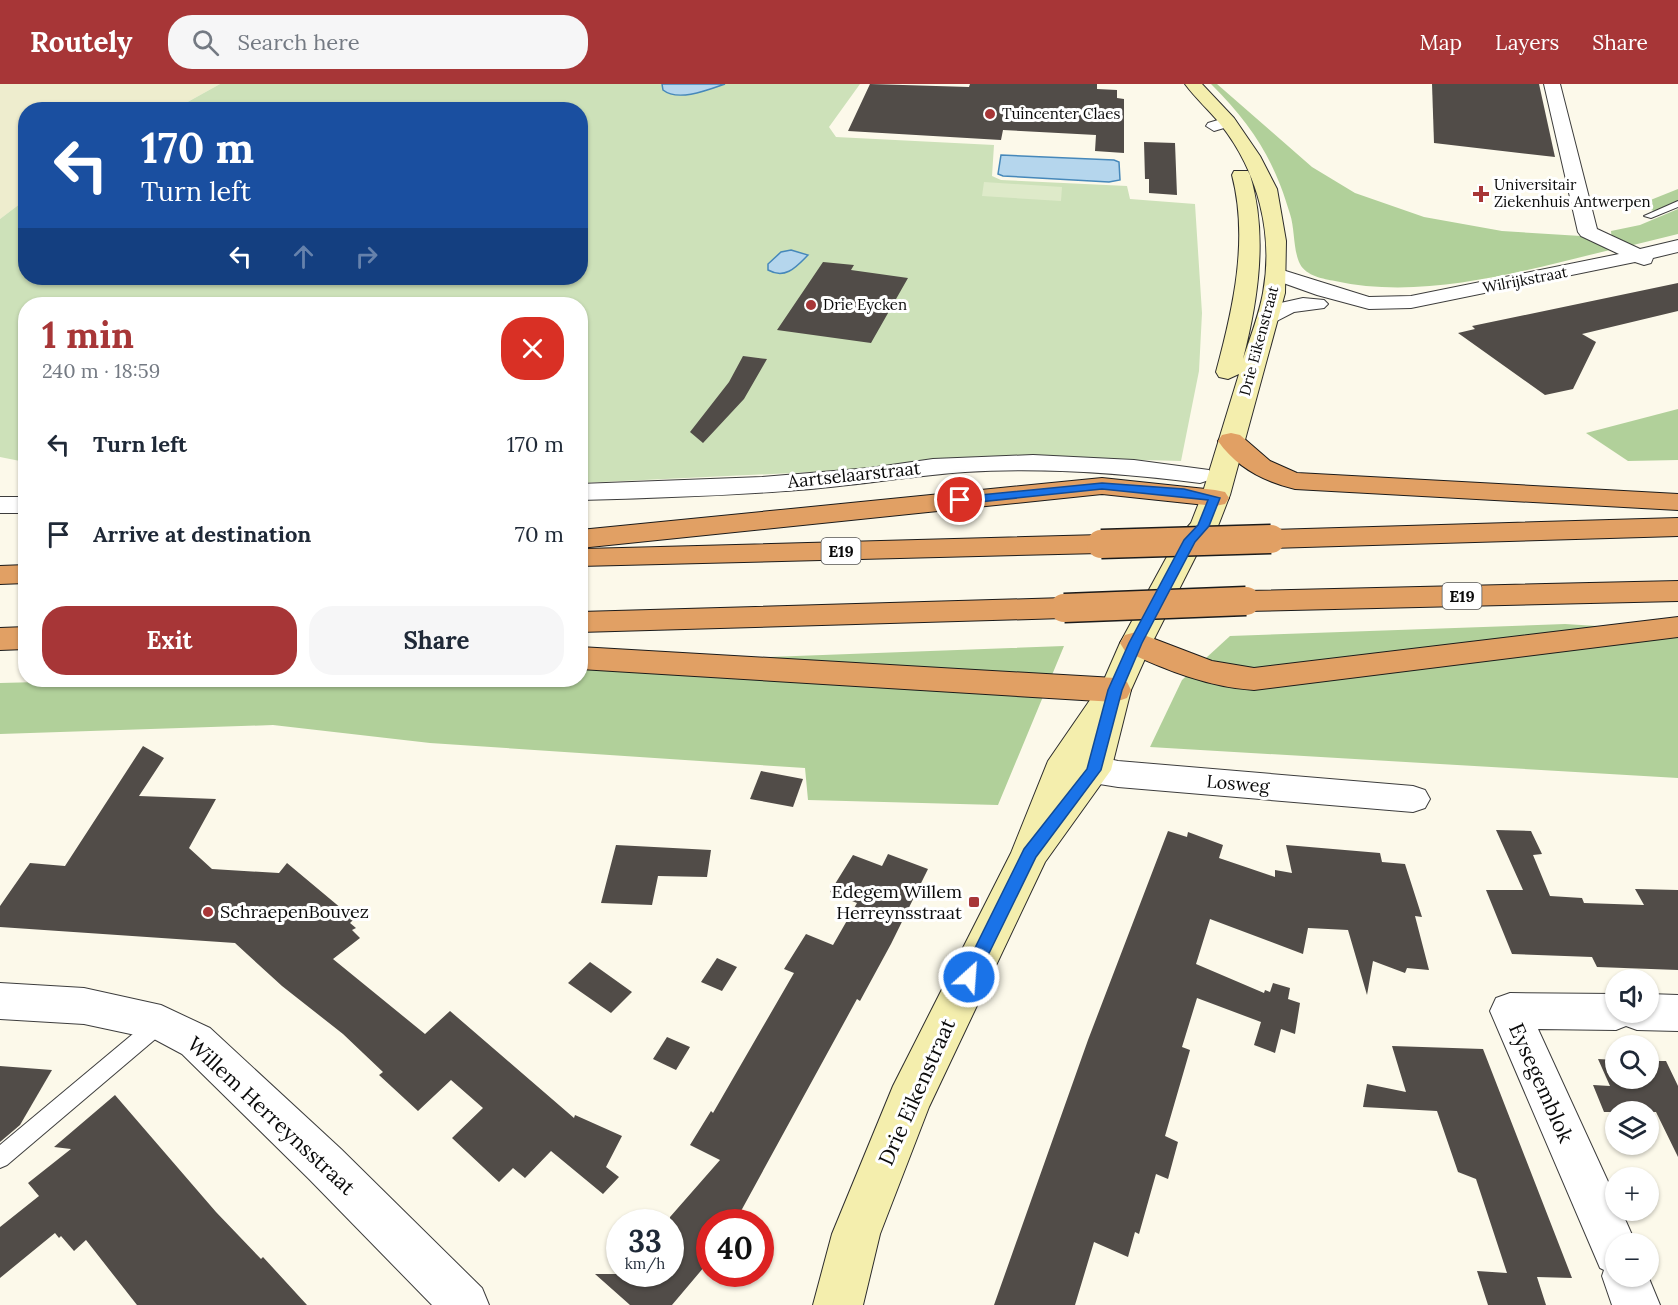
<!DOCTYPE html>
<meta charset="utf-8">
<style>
:root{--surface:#fff;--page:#f6f6f7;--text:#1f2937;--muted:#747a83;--accent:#a73637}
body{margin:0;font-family:Lora,serif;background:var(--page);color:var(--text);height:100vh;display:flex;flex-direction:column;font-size:22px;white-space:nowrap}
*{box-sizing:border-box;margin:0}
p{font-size:20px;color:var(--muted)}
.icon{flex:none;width:33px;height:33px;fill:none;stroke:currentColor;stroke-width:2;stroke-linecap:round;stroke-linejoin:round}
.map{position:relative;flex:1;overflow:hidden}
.drawer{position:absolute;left:18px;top:213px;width:570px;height:390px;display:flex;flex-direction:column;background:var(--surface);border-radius:24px;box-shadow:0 2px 4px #0004}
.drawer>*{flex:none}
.banner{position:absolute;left:18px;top:18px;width:570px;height:183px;border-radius:24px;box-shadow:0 2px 4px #0004;background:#1a4fa0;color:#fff;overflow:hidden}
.buttons{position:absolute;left:1605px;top:885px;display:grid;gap:12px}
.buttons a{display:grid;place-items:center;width:54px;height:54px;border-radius:50%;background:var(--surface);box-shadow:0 2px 4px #0004;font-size:30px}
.speed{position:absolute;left:606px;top:1125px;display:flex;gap:12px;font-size:30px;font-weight:700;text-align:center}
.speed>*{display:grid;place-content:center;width:78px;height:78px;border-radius:50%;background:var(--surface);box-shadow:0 2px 4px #0004;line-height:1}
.speed small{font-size:15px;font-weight:400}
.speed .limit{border:9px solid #d22;background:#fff;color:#111}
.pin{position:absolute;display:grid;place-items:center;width:51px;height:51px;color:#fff;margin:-26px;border:3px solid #fff;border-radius:50%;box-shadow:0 2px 6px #0007}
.me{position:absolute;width:66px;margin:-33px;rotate:26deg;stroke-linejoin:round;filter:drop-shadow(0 0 4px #0008)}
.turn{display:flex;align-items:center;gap:21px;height:126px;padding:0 24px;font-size:27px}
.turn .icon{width:78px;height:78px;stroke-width:2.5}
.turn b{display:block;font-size:42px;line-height:51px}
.lanes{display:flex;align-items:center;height:57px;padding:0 24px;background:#0003;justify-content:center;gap:30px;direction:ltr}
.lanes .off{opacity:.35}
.round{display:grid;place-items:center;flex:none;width:63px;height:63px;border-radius:24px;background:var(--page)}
.headline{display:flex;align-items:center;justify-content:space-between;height:102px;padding:0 24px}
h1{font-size:36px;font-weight:700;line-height:45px;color:var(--accent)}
.primary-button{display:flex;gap:12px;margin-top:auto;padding:12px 24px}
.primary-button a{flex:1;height:69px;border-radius:24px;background:var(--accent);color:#fff;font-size:24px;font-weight:700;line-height:69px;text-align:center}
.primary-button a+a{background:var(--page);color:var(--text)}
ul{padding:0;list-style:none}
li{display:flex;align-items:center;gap:18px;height:90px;padding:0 24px}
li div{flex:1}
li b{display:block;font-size:22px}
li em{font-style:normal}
header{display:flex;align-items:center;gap:36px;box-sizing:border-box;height:84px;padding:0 30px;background:var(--accent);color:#fff}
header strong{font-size:28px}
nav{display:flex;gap:33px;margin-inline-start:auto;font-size:21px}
.search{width:420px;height:54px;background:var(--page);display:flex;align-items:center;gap:15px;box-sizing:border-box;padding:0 21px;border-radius:24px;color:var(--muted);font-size:22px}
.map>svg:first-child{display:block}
.farmland{fill:#eeedce}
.green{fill:#cde1b9}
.forest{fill:#b1d09a}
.pitch{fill:#deeac9}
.water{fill:#b5d6ed;stroke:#4688ba;stroke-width:1.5}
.building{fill:#514c48}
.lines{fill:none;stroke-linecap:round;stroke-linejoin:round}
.lane-casing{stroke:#3d3d3d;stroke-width:2}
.street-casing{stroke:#3d3d3d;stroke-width:2}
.secondary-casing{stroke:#2c2c2c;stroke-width:2}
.highway-casing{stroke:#1b1b1b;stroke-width:2}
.lane{fill:#fff;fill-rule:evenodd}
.street{fill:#fff;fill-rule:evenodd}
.secondary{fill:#f4eead;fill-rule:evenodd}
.highway{fill:#e1a064;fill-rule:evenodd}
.highway-bridge-casing{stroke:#1b1b1b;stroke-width:31;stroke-linecap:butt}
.highway-bridge{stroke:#e1a064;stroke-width:28}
.route{fill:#1a73e8;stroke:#114b97;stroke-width:1.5}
.poi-dot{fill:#a73637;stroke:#fff;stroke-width:2}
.labels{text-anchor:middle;stroke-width:6;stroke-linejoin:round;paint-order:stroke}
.far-poi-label{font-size:15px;fill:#0a0a0a;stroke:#fff;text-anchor:start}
.far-street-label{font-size:15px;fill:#0a0a0a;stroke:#fff}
.shield{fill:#fff;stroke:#545454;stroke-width:1.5}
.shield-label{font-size:16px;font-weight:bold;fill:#0a0a0a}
.street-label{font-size:18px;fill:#0a0a0a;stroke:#fff}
.poi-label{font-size:18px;fill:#0a0a0a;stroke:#fff;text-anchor:end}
.near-street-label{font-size:21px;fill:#0a0a0a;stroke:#fff}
</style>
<header>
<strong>Routely</strong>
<div class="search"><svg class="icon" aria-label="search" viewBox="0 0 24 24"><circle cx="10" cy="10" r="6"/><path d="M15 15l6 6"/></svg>Search here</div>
<nav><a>Map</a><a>Layers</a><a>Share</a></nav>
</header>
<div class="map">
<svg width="1678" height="1221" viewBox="0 0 1678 1221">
<rect width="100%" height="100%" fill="#fcf9ea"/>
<path class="farmland" d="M0,0h220l-45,25 -149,1 -1,90 -25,19z"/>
<path class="green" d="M220,0h640l-31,43 7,10 158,8 -2,31 9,4 126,6 3,13 65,5 7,109 -3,58 -18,90 -199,-5 -127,14 -274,13 -1,-179h-554l-1,158 -25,-5v-238l25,-19 1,78h554v-168l-405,-1z"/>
<g class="forest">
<path d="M1211,0h6l95,83 43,26 69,24 78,14 79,5 33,13c-88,21 -189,52 -279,32 -11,-2 -29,-5 -35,-17 -7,-14 -5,-35 -10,-50 -16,-55 -38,-89 -79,-130z"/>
<path d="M1678,105v12l-24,10 -16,-6z"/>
<path d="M1678,125v25l-53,13 -13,-6 -1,-10 29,-6z"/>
<path d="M1678,325v51l-50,1 -42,-28z"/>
<path d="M1565,540l113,7v147l-528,-31 32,-67 48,-44z"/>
<path d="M1064,562l-66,159 -190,-5 -3,-32 -375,-25 -157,-18 -273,9v-51l117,-3h463l1,-16z"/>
</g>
<path class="pitch" d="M984,98l78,5 -1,14 -79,-5z"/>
<g class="water">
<path d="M662,0h63c-17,6 -47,18 -62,6z"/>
<path d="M1001,71l113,5 5,2 1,18 -11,2 -106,-6 -5,-2z"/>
<path d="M791,166l17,5c-11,11 -22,25 -40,15v-6l13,-12z"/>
</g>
<g class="building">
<path d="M870,0l99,3 1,-3h127v5l20,1v8l7,1v54l-29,-2 1,-16 -93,-5 -2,10 -153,-9z"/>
<path d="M1432,0h107l16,73 -121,-14z"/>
<path d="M1144,58l31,1 2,52 -28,-2v-14h-4z"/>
<path d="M823,178l31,3 -3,5 57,8 -37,65 -94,-13z"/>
<path d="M1678,199v28l-96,23 14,8 -23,47 -28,6 -87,-62 17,-4 -3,-3z"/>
<path d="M743,272l24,3 -23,40 -41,44 -13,-11 39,-50z"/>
<path d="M143,662l21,12 -25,38 77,3 -27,49 23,21 67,4 8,-10 67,56 -4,4 6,5 -4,2 8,8 -27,21 92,75 25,-23 124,107 1,-3 47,21 -16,31 13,10 -16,17 -52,-43 -26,27 -12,-10 -14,14 -47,-44 31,-30 -32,-28 -33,31 -39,-36 4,-3 -40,-38 -61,-48 -47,-43 -235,-16v-21l30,-43 35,3z"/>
<path d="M761,687l42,8 -10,28 -43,-8z"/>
<path d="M1496,746l35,1 11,23 -9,1 17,41 32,2 2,5 60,2 -9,-16 43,1v80l-81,-3 -5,-10 -80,-3 -26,-64h37z"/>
<path d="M1168,747l19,6 1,-5 35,13 -4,13 56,19v-7l17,3 -6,-28 94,8 2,9 23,2 17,53 -7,-1 14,54 -22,-2 -2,5 -32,-12 -6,34 -19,-65 -40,-2 -5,26 -93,-35 -14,45 68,29 1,-3 5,2 3,-9 17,5 -2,11 12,4 -5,31 -14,-5 -6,24 -21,-8 7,-23 -64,-24 -15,49 8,3 -25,86 13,6 -10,37 -12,-5 -17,60 -4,-2 -7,25 -34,-15 -19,63h-81l94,-265z"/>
<path d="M616,761l95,5 -4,27 -49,-1 -6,29 -51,-2z"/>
<path d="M888,770l40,15 -37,75 -31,57 -3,-2 -116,212 -11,11h-20v38l-38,45h-42l-35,-31h75v-57l50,-57 -30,-15 21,-34 2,2 81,-140 -10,-4 22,-35 27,11 24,-42 -27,-11 23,-37 29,11z"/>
<path d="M717,874l20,9 -15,24 -21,-9z"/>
<path d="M590,878l42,30 -21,21 -43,-30z"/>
<path d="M667,953l23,10 -14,23 -23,-11z"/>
<path d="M1392,962l91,3 89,229 -35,-1 9,28h-58l-11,-34 30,2 -31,-94 -18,-7 -21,-61 -74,-4 4,-23 39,8z"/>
<path d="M1598,975l18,1v18h32v-17h18l12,25v71l-22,-45h-52l-11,-27 17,1z"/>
<path d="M0,982l52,4 -32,55 -20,17z"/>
<path d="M115,1011l101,117 45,47 2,-2 44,48h-170l-51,-65 -12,11 -13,-15 -2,2 -4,-5 -55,45v-51l39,-31 -11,-13 43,-34 -17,-2z"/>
</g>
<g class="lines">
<defs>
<g id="lane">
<path d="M1678,117v6l-27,11 -7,-2z"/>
<path d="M159,931l7,3 3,6 -3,6 -159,135 -7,3v-23l152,-127z"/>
</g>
<g id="street">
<path d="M1544,0h16l37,145 43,20 38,-9v12l-25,6 -2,5 -7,2 -9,-3 -224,46 -42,1 -52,-14 -48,-17 -3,-4 3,-4 7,-2 93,29 42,-1 208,-42 -38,-18 -3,-4z"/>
<path d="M1228,33l6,2 2,3 -2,3 -20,6 -8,-5 2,-3z"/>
<path d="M1303,214l21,2 4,4 -4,4 -30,4 -27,14 -8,-1 -3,-5 20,-16z"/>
<path d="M1033,371l101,5 75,10 4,5 -4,5 -9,3c-78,-10 -157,-16 -235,-11 -56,4 -111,14 -167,18 -72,6 -145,8 -218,10v-16l182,-7 108,-9 63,-9z"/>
<rect x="0" y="413" width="26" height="16"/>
<path d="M1069,666l49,11 295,25 12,4 5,9 -5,9 -12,4 -295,-25 -25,-4 -36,-12 -5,-9 5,-9z"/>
<path d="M0,899l84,5 77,17 49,23 131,121 141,139 7,17h-57l-123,-126 -127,-125 -28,-15 -70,-15 -84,-5z"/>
<path d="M1510,909l106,1v18h32v-18l30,1v36l-41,-1 -11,-4 -10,4 -78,-1 78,170v11h5l15,34h-20v32h32l12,29h-48l-10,-29 2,-6 -4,-2 -110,-257 6,-13z"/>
</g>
<path id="secondary" d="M1185,0h17l32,34 26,38 17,33 9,52 -1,52 -55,202 -12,31 -16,18 -50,99 -21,47 -20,80 -66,92 -116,245 -49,127 -17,71h-50l19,-71 61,-148 118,-233 37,-92 42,-61 6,-2 24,-55 56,-103 15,-17 11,-28 37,-121 -11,5 -9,-2 -3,-5c17,-63 33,-132 16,-197l2,-4h14l2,4c18,60 8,125 -7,184 7,-21 16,-44 20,-66 11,-59 -5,-121 -42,-168 -11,-14 -25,-26 -36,-41z"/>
<g id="highway">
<path d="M1231,349l9,2 30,26 27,12 381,21v16l-383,-21c-30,-7 -59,-22 -77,-48l4,-6z"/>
<path d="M1102,394l113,12 10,2 4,6 -4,6 -10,2 -113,-12 -522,54v-18z"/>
<path d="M1678,434v18l-407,12 -10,-3 -4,-6 4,-6 10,-3z"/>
<path d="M1101,451l10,3 4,6 -4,6 -10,3 -521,13v-16l4,-1z"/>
<path d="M26,481v18l-26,1v-18z"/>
<path d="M1678,497v20l-432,10 -11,-3 -4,-7 4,-7 11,-3z"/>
<path d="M1064,514l11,3 4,7 -4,7 -11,3 -484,14v-20z"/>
<path d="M1678,533v20l-424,53c-46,-3 -88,-20 -129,-39l-5,-8 5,-8 11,-3 76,29 42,7z"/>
<path d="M26,543v22l-26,1v-22z"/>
<path d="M580,563l535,31 12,4 4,8 -4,8 -12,4 -535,-33z"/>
</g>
</defs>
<use href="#lane" class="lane-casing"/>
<use href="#street" class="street-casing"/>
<use href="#secondary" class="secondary-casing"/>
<use href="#highway" class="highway-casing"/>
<use href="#lane" class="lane"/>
<use href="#street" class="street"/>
<use href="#secondary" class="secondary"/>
<use href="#highway" class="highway"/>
<defs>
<g id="highway-bridge">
<path d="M1101,460l170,-5"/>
<path d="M1064,524l182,-7"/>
</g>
</defs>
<use href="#highway-bridge" class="highway-bridge-casing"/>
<use href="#highway-bridge" class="highway-bridge"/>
</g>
<path class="route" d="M1102,399l82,6 36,9 -11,28 -14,16 -53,101 -20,47 -21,80 -65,87 -61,125 -6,2 -6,-2 -2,-5 2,-5 61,-123 63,-80 21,-79 21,-47 55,-103 14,-15 10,-25 -106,-11 -142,15 -6,-4 6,-3z"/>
<g class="poi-dot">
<circle cx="990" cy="30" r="6"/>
<path d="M1478 101h6v6h6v6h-6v6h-6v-6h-6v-6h6z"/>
<circle cx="811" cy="221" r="6"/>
<rect x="968" y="812" width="12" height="12" rx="3"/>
<circle cx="208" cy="828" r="6"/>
</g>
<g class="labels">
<g class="far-poi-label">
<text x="1002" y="35">Tuincenter Claes</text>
<text x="1494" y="106">Universitair<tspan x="1494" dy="17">Ziekenhuis Antwerpen</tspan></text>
<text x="823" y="226">Drie Eycken</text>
</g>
<g class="far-street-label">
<text transform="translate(1525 196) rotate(-11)" y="5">Wilrijkstraat</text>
<text transform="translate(1259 257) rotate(-75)" y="5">Drie Eikenstraat</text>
</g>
<g class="shield">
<rect x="821.5" y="454" width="39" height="26" rx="4.5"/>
<rect x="1442.5" y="499" width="39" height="26" rx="4.5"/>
</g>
<g class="shield-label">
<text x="841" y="473">E19</text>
<text x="1462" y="518">E19</text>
</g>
<g class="street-label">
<text transform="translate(854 391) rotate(-6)" y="6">Aartselaarstraat</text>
<text transform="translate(1238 700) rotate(5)" y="6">Losweg</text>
</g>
<g class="poi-label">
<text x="962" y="814">Edegem Willem<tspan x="962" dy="21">Herreynsstraat</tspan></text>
<text x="220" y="834" text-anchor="start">SchraepenBouvez</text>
</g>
<g class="near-street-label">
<text transform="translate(1541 999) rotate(66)" y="7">Eysegemblok</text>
<text transform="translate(917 1008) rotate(-66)" y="7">Drie Eikenstraat</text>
<text transform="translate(271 1032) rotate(43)" y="7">Willem Herreynsstraat</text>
</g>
</g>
</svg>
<div class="buttons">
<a><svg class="icon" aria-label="sound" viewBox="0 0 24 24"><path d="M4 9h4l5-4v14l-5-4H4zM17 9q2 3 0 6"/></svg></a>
<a><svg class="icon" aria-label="search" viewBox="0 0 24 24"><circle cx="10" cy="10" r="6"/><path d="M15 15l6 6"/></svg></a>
<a><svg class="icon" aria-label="layers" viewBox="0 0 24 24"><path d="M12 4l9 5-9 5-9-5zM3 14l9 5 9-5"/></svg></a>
<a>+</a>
<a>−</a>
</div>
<div class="speed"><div>33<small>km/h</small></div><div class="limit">40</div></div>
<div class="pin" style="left:960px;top:416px;background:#d93025"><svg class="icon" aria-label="arrive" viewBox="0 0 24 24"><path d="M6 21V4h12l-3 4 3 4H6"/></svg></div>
<svg class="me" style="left:969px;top:893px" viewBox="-20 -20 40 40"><circle r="17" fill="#1a73e8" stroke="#fff" stroke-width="3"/><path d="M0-11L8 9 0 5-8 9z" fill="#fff"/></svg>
<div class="banner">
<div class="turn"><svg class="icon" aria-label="left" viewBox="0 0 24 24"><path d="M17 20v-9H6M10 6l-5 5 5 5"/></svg><div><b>170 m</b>Turn left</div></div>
<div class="lanes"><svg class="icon" aria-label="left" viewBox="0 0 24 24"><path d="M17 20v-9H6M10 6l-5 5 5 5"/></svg><svg class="icon off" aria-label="ahead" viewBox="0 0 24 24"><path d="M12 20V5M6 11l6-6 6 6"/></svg><svg class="icon off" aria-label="right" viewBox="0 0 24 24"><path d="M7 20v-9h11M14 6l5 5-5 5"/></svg></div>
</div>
<section class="drawer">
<div class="headline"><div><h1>1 min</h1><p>240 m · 18:59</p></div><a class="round" style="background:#d93025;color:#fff"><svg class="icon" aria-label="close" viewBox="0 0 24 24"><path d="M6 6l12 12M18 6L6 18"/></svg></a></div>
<ul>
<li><svg class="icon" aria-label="left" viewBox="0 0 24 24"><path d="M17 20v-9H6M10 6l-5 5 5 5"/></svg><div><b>Turn left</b></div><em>170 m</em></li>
<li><svg class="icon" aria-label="arrive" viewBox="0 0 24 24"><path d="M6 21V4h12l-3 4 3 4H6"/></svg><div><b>Arrive at destination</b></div><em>70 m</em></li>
</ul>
<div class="primary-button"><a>Exit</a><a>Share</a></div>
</section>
</div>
